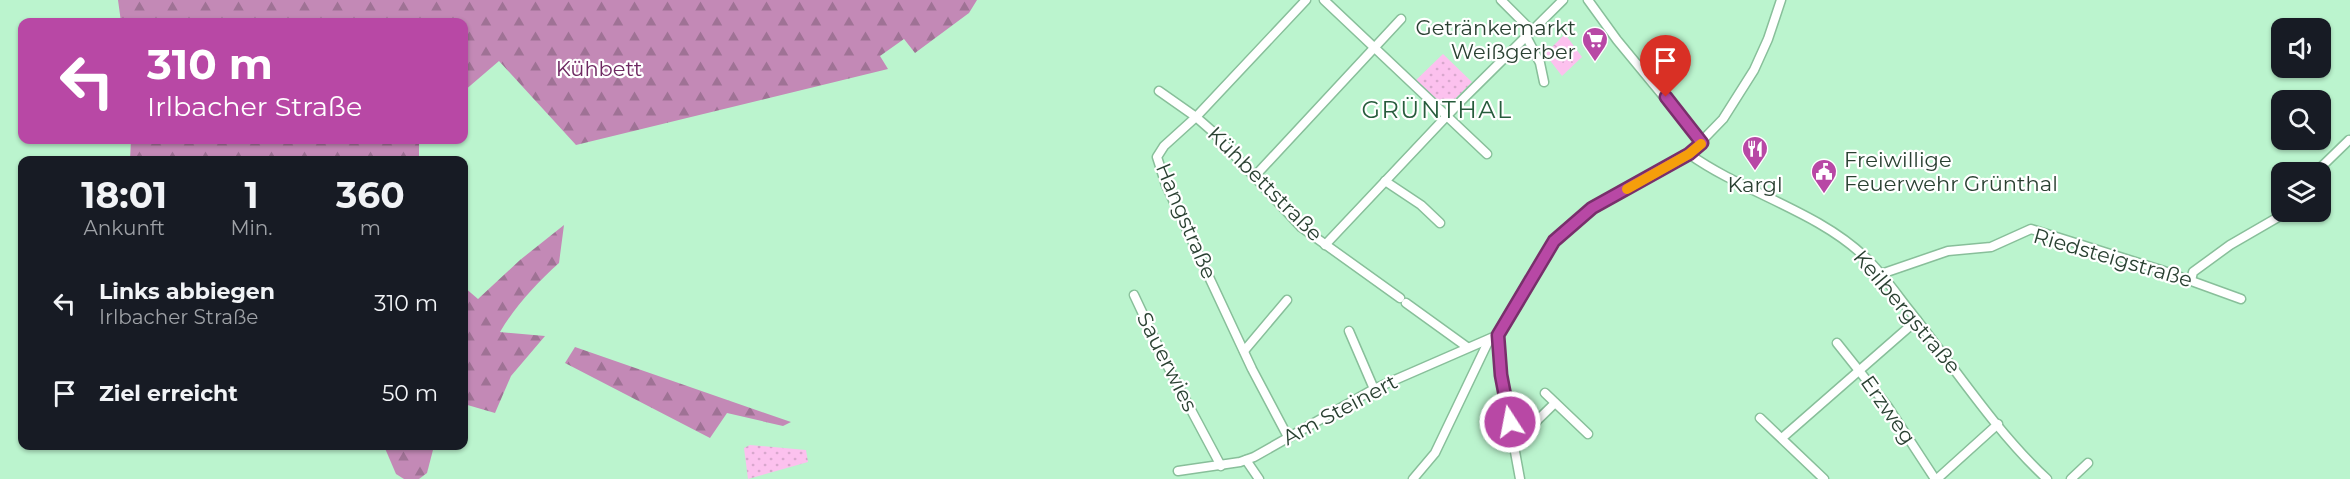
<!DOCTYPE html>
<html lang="de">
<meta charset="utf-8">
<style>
:root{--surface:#171b24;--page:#20242c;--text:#f1f3f6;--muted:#9ea1a6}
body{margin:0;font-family:Montserrat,sans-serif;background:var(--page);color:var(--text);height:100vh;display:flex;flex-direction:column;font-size:22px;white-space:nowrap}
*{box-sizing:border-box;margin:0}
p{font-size:20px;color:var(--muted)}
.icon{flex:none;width:33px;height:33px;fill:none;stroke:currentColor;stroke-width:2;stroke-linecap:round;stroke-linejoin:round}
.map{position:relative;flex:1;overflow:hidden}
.drawer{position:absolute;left:18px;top:156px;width:450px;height:294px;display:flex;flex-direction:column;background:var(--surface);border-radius:12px;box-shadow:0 2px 4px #0004}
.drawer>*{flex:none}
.hud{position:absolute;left:18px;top:18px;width:450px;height:126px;border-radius:12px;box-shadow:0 2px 4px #0004;background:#b848a5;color:#fff;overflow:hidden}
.controls{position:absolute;left:2271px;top:18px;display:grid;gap:12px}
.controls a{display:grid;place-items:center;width:60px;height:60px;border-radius:12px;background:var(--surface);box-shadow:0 2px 4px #0004;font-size:30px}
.pin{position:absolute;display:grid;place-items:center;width:51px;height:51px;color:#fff;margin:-62px -26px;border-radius:50% 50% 50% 0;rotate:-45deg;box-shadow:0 0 6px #0007}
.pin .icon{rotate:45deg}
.me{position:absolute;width:66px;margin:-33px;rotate:349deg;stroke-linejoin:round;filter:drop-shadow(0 0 4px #0008)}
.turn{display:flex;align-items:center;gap:21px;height:126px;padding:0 30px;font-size:27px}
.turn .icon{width:78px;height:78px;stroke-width:2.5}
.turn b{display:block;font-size:42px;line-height:51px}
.eta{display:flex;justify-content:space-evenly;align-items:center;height:102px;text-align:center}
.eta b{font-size:36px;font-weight:700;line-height:42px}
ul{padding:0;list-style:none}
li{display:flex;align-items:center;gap:18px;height:90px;padding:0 30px}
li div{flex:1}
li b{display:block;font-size:22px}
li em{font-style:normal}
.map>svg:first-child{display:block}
.grass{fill:url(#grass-dots)}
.forest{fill:url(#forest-firs)}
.park{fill:url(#park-crowns)}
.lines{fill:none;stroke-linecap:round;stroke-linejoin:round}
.minor-casing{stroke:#88bf9a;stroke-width:11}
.minor{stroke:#fff;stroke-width:8}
.route-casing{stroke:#782f6b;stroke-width:15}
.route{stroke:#b848a5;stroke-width:10}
.slow{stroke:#f59e0b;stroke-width:10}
.labels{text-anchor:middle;stroke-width:4.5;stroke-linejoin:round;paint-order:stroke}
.poi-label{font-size:21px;fill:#2a4132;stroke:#fff;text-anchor:end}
.park-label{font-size:21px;fill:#6e2962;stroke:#fff}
.street-label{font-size:21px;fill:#2a4132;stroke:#fff}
.quarter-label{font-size:24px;letter-spacing:1.5px;fill:#275c3c;stroke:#fff}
</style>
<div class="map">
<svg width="2350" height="479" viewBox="0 0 2350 479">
<defs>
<pattern id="grass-dots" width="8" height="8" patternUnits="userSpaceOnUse" patternTransform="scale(1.5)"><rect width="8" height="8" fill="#fcc1ee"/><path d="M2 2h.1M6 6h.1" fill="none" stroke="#d8a7cd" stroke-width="1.8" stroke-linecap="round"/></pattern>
<pattern id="forest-firs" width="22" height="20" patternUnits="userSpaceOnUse" patternTransform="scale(1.5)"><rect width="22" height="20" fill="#c389b6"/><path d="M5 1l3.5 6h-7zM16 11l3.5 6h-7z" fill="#9f7295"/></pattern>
<pattern id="park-crowns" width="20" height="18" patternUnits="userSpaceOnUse" patternTransform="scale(1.5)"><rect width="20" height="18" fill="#fcc1ee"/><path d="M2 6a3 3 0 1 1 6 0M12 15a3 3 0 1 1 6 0" fill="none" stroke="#d8a7cd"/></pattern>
</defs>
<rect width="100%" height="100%" fill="#bbf4ce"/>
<g class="grass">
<path d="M1443,54l29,28 -22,22 -9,1 -26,-24z"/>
<path d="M750,445l56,5 2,12 -60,17 -4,-31z"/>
</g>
<g class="forest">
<path d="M118,0h859l-8,13 -54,40 -11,-14 -24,17 8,13 -312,76 -77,-84 -35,30v-69h-343z"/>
<path d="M131,140h290l-2,4v16h-289z"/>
<path d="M564,225l-5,38c-23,21 -43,42 -59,69l45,4 -34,40 -16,37 -31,-9v-117l14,12 42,-39z"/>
<path d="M575,347l216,75 -8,4 -56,-13 -17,25 -145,-75z"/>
<path d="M384,446h50l-7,27 -8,6h-15l-8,-5z"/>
</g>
<path class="park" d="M1565,34l17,23 -20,19 -17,-22z"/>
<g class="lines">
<defs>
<g id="minor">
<path d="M1324,0l163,154"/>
<path d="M1501,0l31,31"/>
<path d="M1588,0l29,40 85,103"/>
<path d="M1526,36l14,27 4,19"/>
<path d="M1159,91l37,26 16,14 89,96 99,71"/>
<path d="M1689,154c55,39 128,57 176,103 17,16 30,35 44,53 43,54 87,122 138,169"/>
<path d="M2316,172l33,-32"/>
<path d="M1254,177l147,-158"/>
<path d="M1385,181l36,24 19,18"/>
<path d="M1325,245l135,-143 103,-102"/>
<path d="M1881,274l67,-23 43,-4 40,-18 130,41 80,29"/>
<path d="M2191,281l2,-9 37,-27 57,-33"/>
<path d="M1134,295l32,68 55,103"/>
<path d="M1406,303l61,44"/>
<path d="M1349,331l25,58"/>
<path d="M1837,343l51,64 47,72"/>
<path d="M1244,351l43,-51"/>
<path d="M1545,393l43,41"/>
<path d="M1760,418l64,61"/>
<path d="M1288,437l-36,-68 -86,-184 -9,-28 7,-11 32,-29 110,-117"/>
<path d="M1782,438l135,-118"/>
<path d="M1515,442l40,-39"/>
<path d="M1246,460l13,19"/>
<path d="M1178,471l62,-9 14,-5 120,-68 124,-54"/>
<path d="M1413,479l22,-26 54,-113"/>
<path d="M1520,479l-19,-104 -3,-40 43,-73 13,-21 12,-12 26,-21 97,-54 34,-35 31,-49 14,-31 13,-39"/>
<path d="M1937,479l61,-55"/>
<path d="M2071,479l17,-16"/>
</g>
</defs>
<use href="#minor" class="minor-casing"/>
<use href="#minor" class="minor"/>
</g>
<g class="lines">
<defs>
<path id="route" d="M1510,422l-9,-47 -3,-40 56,-94 38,-33 97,-54 13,-11 -36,-46"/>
</defs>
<use href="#route" class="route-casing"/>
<use href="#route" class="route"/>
<path class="slow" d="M1627,189l62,-35 12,-10"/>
</g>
<defs>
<symbol id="supermarket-pin" viewBox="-11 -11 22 30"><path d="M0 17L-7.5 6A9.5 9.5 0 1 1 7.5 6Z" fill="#b848a5" stroke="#fff"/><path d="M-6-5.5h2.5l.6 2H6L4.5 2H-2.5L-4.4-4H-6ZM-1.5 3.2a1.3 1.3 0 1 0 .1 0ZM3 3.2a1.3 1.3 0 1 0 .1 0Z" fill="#fff"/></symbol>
<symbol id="restaurant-pin" viewBox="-11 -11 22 30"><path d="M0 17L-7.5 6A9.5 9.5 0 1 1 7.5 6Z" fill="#b848a5" stroke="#fff"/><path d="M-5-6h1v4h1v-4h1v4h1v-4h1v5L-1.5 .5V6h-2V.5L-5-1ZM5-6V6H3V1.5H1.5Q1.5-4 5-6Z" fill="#fff"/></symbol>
<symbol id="civic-pin" viewBox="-11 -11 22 30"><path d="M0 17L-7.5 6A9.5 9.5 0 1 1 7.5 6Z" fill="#b848a5" stroke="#fff"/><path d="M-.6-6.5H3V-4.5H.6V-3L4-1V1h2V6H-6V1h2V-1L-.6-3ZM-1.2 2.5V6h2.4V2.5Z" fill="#fff"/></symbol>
</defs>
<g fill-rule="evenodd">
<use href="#supermarket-pin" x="1580" y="25" width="30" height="40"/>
<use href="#restaurant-pin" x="1740" y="134" width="30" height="40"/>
<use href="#civic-pin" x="1809" y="157" width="30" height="40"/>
</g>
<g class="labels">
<g class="poi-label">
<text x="1576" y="35">Getränkemarkt<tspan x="1576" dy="24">Weißgerber</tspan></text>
<text x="1844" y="167" text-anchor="start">Freiwillige<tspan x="1844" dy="24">Feuerwehr Grünthal</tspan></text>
<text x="1755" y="192" text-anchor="middle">Kargl</text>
</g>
<g class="park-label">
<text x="599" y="76">Kühbett</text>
</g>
<g class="street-label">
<text transform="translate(1265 184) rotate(45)" y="7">Kühbettstraße</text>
<text transform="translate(1186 221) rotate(67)" y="7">Hangstraße</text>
<text transform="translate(2113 258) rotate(16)" y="7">Riedsteigstraße</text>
<text transform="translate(1907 312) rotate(50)" y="7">Keilbergstraße</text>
<text transform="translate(1167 362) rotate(63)" y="7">Sauerwies</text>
<text transform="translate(1340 410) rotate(-28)" y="7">Am Steinert</text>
<text transform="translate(1888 410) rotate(55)" y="7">Erzweg</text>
</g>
<g class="quarter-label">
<text x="1437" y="118">GRÜNTHAL</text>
</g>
</g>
</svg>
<div class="controls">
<a><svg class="icon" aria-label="sound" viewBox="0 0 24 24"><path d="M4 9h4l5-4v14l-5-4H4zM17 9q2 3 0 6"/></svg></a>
<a><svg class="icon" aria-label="search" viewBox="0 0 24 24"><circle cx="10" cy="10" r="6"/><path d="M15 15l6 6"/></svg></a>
<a><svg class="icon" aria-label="layers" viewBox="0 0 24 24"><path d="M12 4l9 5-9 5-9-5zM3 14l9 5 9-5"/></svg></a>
</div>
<div class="pin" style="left:1666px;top:97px;background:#d93025"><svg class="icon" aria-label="arrive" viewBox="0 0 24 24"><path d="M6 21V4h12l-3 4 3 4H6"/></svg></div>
<svg class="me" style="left:1510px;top:422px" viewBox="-20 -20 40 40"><circle r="17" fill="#b848a5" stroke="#fff" stroke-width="3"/><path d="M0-11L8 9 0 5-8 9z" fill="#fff"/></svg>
<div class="hud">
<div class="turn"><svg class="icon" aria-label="left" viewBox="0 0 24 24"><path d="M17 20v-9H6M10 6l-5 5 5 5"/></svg><div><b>310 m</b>Irlbacher Straße</div></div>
</div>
<section class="drawer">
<div class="eta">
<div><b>18:01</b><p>Ankunft</p></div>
<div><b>1</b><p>Min.</p></div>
<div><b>360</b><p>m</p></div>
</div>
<ul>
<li><svg class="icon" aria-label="left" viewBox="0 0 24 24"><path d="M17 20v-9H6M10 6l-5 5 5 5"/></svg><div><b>Links abbiegen</b><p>Irlbacher Straße</p></div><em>310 m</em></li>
<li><svg class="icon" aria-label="arrive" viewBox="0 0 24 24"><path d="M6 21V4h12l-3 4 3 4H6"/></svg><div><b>Ziel erreicht</b></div><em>50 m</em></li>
</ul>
</section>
</div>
